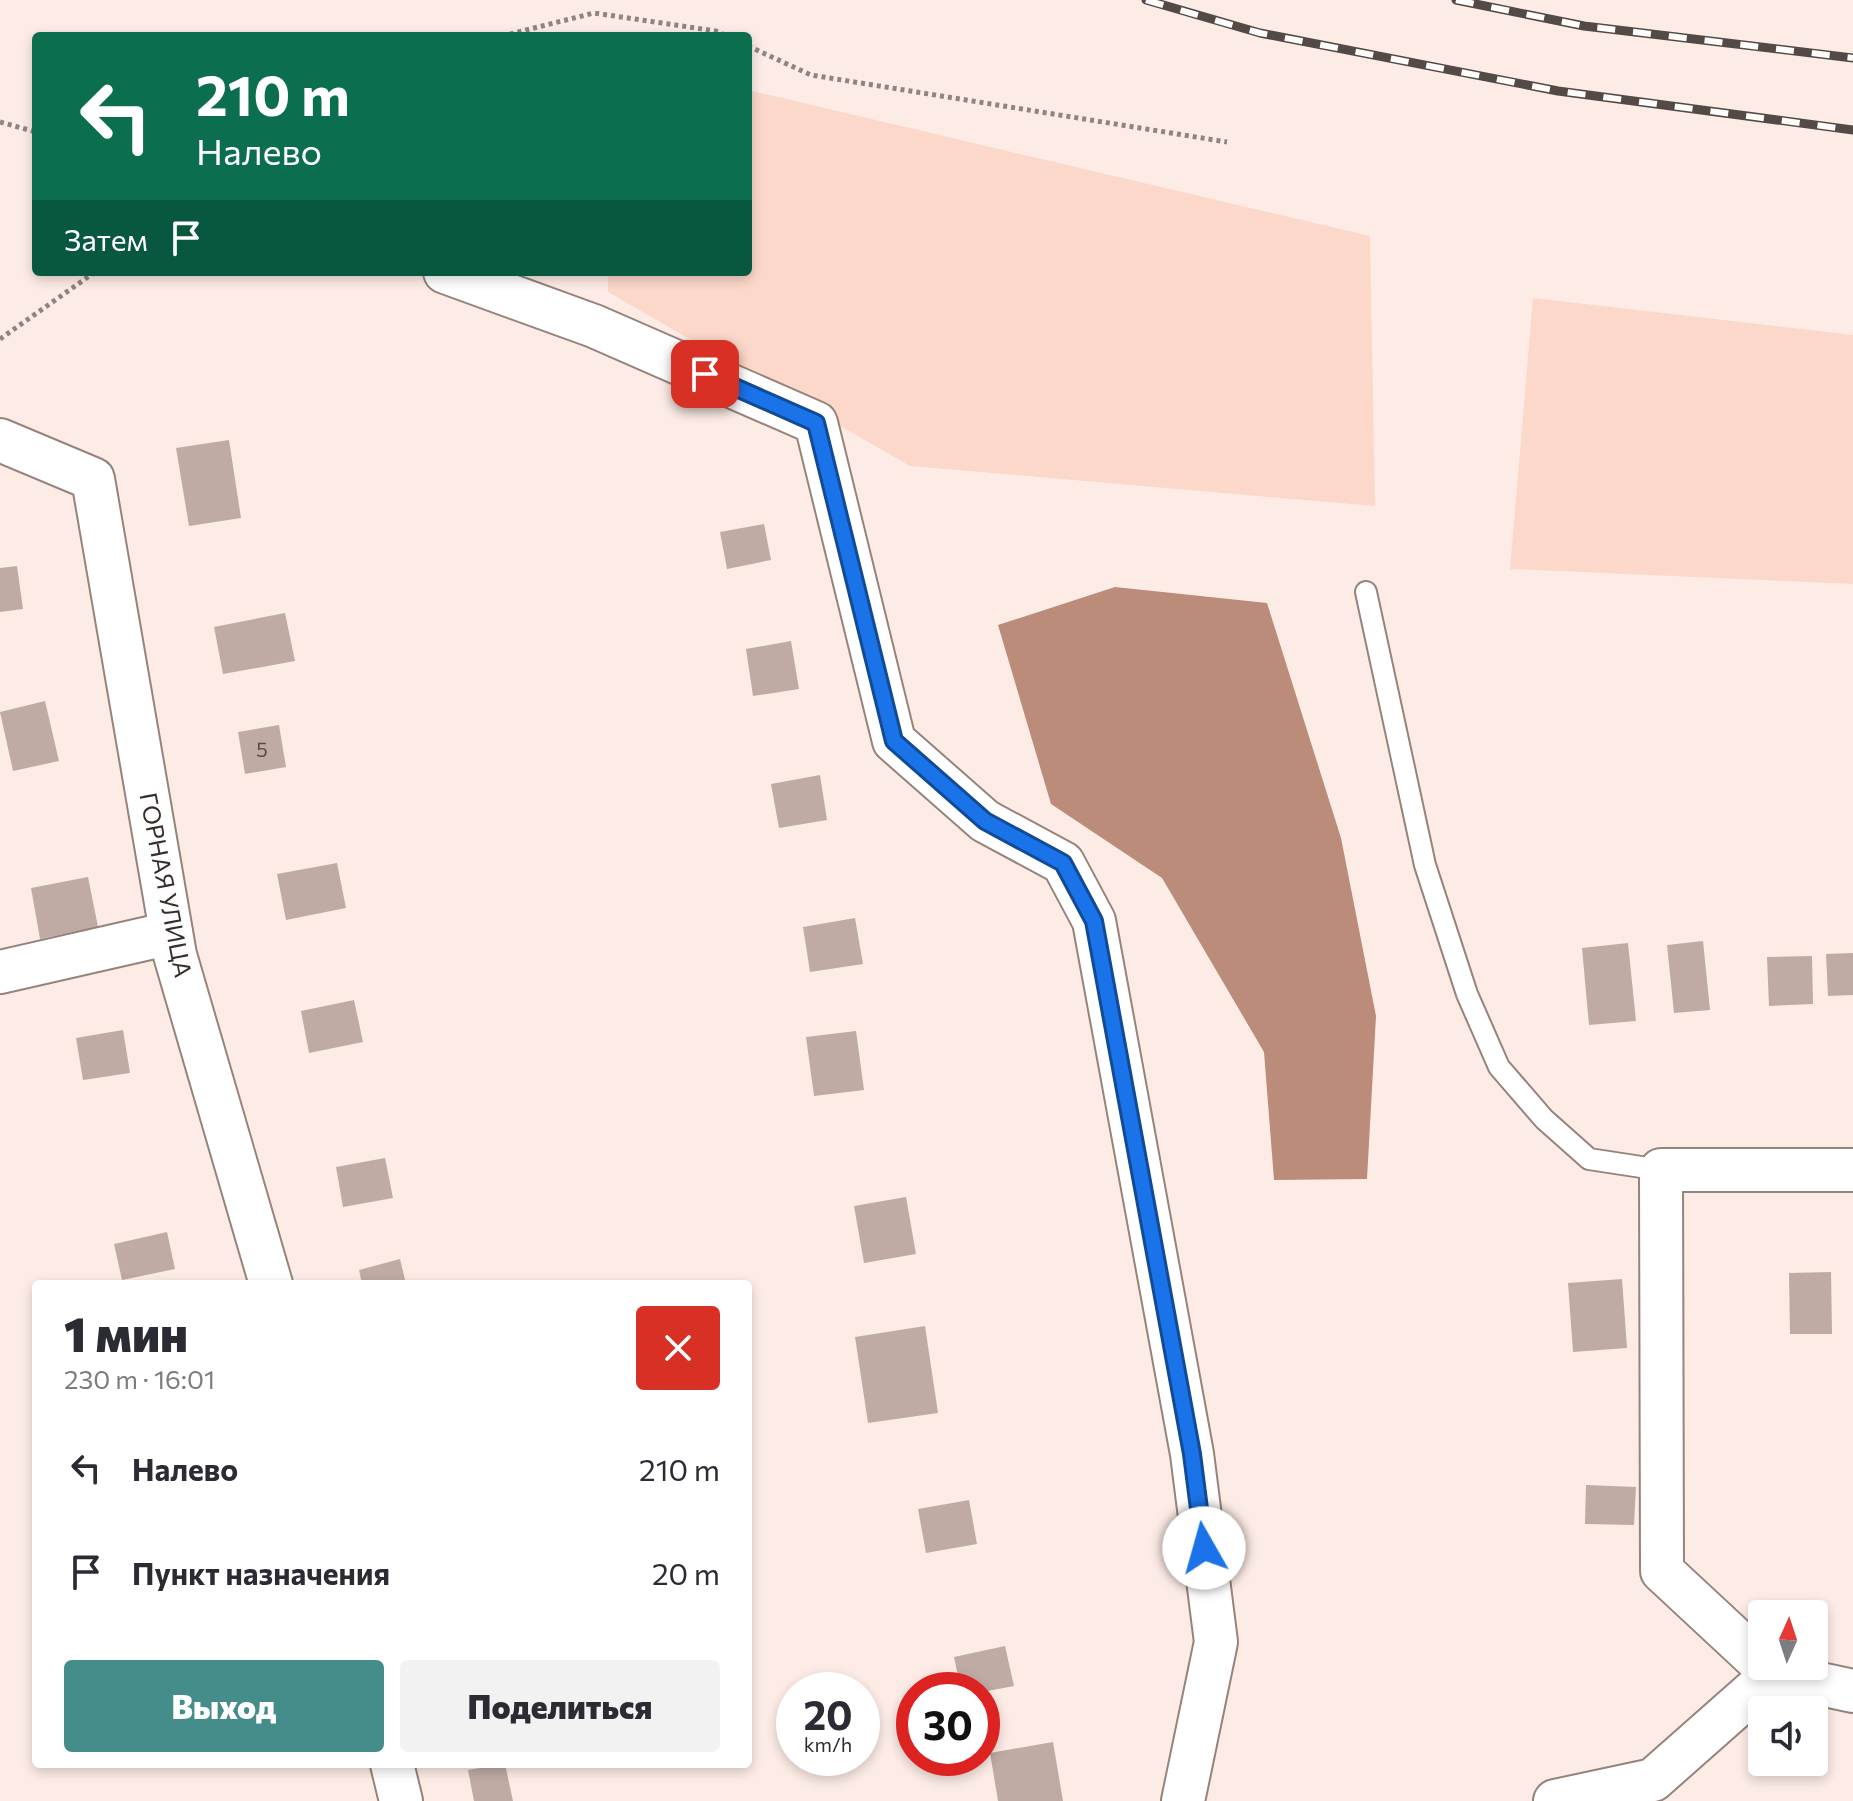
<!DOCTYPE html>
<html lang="ru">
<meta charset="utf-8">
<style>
:root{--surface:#fff;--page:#f2f2f3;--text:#2b2b33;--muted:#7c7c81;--accent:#458d8b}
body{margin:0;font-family:Commissioner,sans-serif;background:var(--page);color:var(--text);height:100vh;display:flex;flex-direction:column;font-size:30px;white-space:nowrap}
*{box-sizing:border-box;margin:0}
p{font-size:26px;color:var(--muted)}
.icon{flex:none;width:44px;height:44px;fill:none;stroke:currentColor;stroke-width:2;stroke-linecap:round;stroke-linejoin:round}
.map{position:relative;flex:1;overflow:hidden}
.panel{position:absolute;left:32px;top:1280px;width:720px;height:488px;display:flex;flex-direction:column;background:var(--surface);border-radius:8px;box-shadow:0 4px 12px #0003}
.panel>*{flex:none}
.banner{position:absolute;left:32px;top:32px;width:720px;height:244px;border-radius:8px;box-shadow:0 4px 12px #0003;background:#0b6e4f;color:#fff;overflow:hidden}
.needle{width:52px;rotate:3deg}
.buttons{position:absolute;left:1748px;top:1600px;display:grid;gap:16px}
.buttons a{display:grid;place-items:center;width:80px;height:80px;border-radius:8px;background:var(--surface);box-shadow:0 4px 12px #0003;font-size:40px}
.speed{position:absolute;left:776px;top:1672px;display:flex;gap:16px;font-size:40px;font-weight:700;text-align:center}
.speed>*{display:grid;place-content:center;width:104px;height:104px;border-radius:50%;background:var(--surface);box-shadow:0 4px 12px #0003;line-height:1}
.speed small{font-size:20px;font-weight:400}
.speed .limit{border:12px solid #d22;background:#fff;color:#111}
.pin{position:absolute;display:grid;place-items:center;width:68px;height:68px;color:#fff;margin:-34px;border-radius:16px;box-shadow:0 4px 12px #0006}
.me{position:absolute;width:88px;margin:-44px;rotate:353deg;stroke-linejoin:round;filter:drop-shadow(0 0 6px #0008)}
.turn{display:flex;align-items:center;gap:28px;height:168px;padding:0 32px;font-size:36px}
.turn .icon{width:104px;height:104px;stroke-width:2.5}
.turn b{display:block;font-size:56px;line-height:68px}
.then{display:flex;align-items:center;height:76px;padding:0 32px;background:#0003;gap:16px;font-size:30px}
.round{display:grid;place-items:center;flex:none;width:84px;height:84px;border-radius:8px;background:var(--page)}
.headline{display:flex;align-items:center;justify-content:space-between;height:136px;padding:0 32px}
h1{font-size:48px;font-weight:800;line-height:60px}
.primary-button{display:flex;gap:16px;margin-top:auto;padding:16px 32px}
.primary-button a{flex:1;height:92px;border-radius:8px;background:var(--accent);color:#fff;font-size:32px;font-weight:800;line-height:92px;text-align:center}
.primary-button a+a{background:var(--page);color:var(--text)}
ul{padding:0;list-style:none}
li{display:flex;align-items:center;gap:24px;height:104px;padding:0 32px}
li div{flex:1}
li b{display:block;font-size:30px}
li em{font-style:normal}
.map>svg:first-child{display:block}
.green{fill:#fcd8ca}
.water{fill:#ba8c79}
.building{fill:#bfaba3}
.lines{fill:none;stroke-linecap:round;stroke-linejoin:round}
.lane-casing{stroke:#96837b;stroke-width:24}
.street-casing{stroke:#96837b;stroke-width:46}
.path{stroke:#90847f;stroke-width:5;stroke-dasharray:4 4;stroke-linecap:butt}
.lane{stroke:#fff;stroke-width:20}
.street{stroke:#fff;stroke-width:42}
.rail-casing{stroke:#534a46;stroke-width:9}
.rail{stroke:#fdfdfd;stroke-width:6;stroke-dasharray:18;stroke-linecap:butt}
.route-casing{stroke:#114b97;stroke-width:20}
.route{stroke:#1a73e8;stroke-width:14}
.labels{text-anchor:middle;stroke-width:6;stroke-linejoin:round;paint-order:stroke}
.number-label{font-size:20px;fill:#584c48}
.street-label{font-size:24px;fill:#352d2a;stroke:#fdfdfd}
</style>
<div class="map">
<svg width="1853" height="1801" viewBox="0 0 1853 1801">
<rect width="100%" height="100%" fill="#fdece5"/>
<g class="green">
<path d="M748,90l622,146 5,270 -465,-40 -302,-174v-20h140z"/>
<path d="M1533,298l320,37v249l-343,-15z"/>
</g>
<path class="water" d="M1115,587l152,16 74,235 35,178 -9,163 -93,1 -10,-128 -102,-174 -111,-74 -53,-179z"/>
<g class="building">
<path d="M229,440l12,78 -52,8 -13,-78z"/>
<path d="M764,524l7,36 -44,9 -7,-37z"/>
<path d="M17,566l6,43 -23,3v-44z"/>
<path d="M285,613l10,48 -72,13 -9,-47z"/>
<path d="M791,641l8,48 -46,7 -7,-47z"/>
<path d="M45,701l14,60 -46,10 -13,-59z"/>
<path d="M279,725l7,42 -41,7 -7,-42z"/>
<path d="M820,775l7,45 -48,8 -8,-44z"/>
<path d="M337,863l9,45 -60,12 -9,-46z"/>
<path d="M88,877l10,50 -58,12 -9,-51z"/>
<path d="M855,918l8,46 -53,8 -7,-45z"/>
<path d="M1703,941l7,69 -36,3 -7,-68z"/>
<path d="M1628,943l8,78 -47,4 -7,-77z"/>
<path d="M1853,953v42l-25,1 -2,-42z"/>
<path d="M1812,956l1,48 -44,2 -2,-49z"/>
<path d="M354,1000l9,42 -54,11 -8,-42z"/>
<path d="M123,1030l7,43 -47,7 -7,-42z"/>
<path d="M856,1031l8,59 -50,6 -8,-59z"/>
<path d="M385,1158l8,40 -50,9 -7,-40z"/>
<path d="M906,1197l10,57 -52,9 -10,-57z"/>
<path d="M167,1232l8,37 -53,11 -8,-36z"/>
<path d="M400,1259l6,25h-44l-3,-14z"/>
<path d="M1831,1272l1,62h-42l-1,-61z"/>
<path d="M1622,1279l5,69 -54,4 -5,-69z"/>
<path d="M925,1326l13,87 -70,10 -13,-86z"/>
<path d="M1586,1485l50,2 -2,38 -49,-1z"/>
<path d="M969,1500l8,44 -51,9 -8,-44z"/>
<path d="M1005,1646l9,40 -32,6 -21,-2 -7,-33z"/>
<path d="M1053,1742l10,59h-65l-8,-48z"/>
<path d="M505,1764l8,37h-39l-6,-31z"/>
</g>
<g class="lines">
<defs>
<path id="lane" d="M1366,592l59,273 42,129 32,73 45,52 45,40 72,11"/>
<g id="street">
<path d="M445,272l149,54 222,97 78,318 91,80 78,42 31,58 98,533 24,188 -33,159"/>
<path d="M0,440l93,39 82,476 96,329"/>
<path d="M0,972l171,-39"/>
<path d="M1762,1664l-100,-93 -1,-401h192"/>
<path d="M1764,1666l9,8 80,17"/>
<path d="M392,1764l9,37"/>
<path d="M1555,1801l98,-21 120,-106"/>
</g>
</defs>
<use href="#lane" class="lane-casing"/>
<use href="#street" class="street-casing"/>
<g class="path">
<path d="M502,36l92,-23 122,18 11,5"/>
<path d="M748,46l63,29 416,67"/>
<path d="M0,122l36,10"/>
<path d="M0,339l95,-67"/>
</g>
<use href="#lane" class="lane"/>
<use href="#street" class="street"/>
<defs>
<g id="rail">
<path d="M1146,0l114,33 298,58 295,39"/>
<path d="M1456,0l128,26 269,32"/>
</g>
</defs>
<use href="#rail" class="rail-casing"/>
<use href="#rail" class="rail"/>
</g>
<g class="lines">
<defs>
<path id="route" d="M705,374l111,49 78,318 91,80 78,42 31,58 98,533 12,94"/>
</defs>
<use href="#route" class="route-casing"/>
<use href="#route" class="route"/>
</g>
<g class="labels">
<g class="number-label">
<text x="262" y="757">5</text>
</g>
<g class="street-label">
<text transform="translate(165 885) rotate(79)" y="8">ГОРНАЯ УЛИЦА</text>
</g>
</g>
</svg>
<div class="buttons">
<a><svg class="needle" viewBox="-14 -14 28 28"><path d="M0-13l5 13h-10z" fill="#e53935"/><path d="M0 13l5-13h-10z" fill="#7c7c81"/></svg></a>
<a><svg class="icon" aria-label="sound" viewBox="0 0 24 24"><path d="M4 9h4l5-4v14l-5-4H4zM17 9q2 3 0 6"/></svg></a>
</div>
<div class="speed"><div>20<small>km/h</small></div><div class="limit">30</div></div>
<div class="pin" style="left:705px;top:374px;background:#d93025"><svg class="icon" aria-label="arrive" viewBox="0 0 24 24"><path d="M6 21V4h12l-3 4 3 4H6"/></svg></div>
<svg class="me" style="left:1204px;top:1548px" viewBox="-20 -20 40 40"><circle r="19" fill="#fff"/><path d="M0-13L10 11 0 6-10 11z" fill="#1a73e8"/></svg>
<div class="banner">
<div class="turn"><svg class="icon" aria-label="left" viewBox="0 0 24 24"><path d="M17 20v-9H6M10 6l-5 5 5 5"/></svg><div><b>210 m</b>Налево</div></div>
<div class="then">Затем<svg class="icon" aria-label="arrive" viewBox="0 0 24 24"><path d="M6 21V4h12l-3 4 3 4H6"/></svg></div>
</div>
<section class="panel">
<div class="headline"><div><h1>1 мин</h1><p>230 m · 16:01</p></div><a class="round" style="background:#d93025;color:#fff"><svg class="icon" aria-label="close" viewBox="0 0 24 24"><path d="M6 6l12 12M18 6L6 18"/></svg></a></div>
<ul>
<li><svg class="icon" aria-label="left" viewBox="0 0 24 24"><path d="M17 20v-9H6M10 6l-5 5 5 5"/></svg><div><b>Налево</b></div><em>210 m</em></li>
<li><svg class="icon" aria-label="arrive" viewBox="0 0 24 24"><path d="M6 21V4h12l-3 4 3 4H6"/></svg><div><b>Пункт назначения</b></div><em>20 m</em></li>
</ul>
<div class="primary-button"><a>Выход</a><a>Поделиться</a></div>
</section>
</div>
